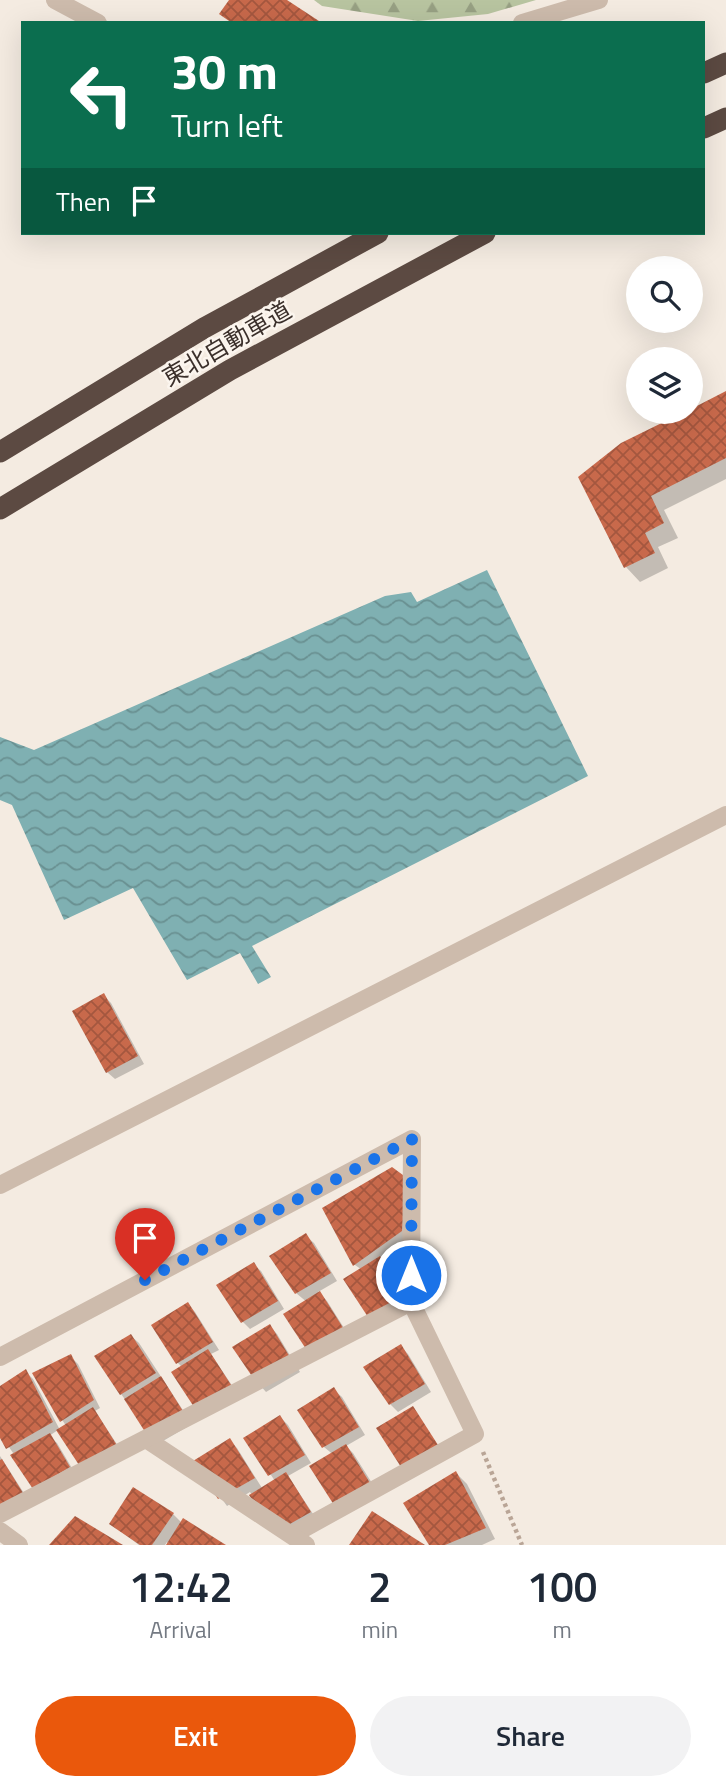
<!DOCTYPE html>
<meta charset="utf-8">
<style>
:root{--surface:#fff;--page:#f2f2f3;--text:#1f2937;--muted:#747a83;--accent:#ea580c}
body{margin:0;font-family:"Titillium Web","Noto Sans JP",sans-serif;background:var(--page);color:var(--text);height:100vh;display:flex;flex-direction:column;font-size:26px;white-space:nowrap}
*{box-sizing:border-box;margin:0}
p{font-size:23px;color:var(--muted)}
.icon{flex:none;width:38px;height:38px;fill:none;stroke:currentColor;stroke-width:2;stroke-linecap:round;stroke-linejoin:round}
.map{position:relative;height:1545px;overflow:hidden}
.details{display:flex;flex-direction:column;background:var(--surface);flex:1}
.details>*{flex:none}
.guide{position:absolute;left:21px;top:21px;width:684px;height:214px;border-radius:0px;box-shadow:0 7px 28px #0002;background:#0b6e4f;color:#fff;overflow:hidden}
.controls{position:absolute;left:626px;top:256px;display:grid;gap:14px}
.controls a{display:grid;place-items:center;width:77px;height:77px;border-radius:50%;background:var(--surface);box-shadow:0 7px 28px #0002;font-size:35px}
.pin{position:absolute;display:grid;place-items:center;width:60px;height:60px;color:#fff;margin:-72px -30px;border-radius:50% 50% 50% 0;rotate:-45deg;box-shadow:0 0 7px #0007}
.pin .icon{rotate:45deg}
.me{position:absolute;width:77px;margin:-38px;rotate:0deg;stroke-linejoin:round;filter:drop-shadow(0 0 5px #0008)}
.turn{display:flex;align-items:center;gap:24px;height:147px;padding:0 35px;font-size:32px}
.turn .icon{width:91px;height:91px;stroke-width:2.5}
.turn b{display:block;font-size:49px;line-height:60px}
.then{display:flex;align-items:center;height:66px;padding:0 35px;background:#0003;gap:14px;font-size:26px}
.eta{display:flex;justify-content:space-evenly;align-items:center;height:119px;text-align:center}
.eta b{font-size:42px;font-weight:600;line-height:49px}
.action{display:flex;gap:14px;margin-top:auto;padding:14px 35px}
.action a{flex:1;height:80px;border-radius:42px;background:var(--accent);color:#fff;font-size:28px;font-weight:600;line-height:80px;text-align:center}
.action a+a{background:var(--page);color:var(--text)}
.map>svg:first-child{display:block}
.forest{fill:url(#forest-firs)}
.water{fill:url(#water-waves)}
.shadow{fill:#0003}
.building{fill:url(#building-cross-hatch)}
.lines{fill:none;stroke-linecap:round;stroke-linejoin:round}
.path{stroke:#b9a596;stroke-width:4.5;stroke-dasharray:3.5 3.5;stroke-linecap:butt}
.minor{stroke:#cdbbac;stroke-width:18}
.highway{stroke:#5c4a42;stroke-width:21}
.route{stroke:#1a73e8;stroke-width:12;stroke-dasharray:0 21.6}
.labels{text-anchor:middle;stroke-width:5;stroke-linejoin:round;paint-order:stroke}
.street-label{font-size:24px;fill:#3b302b;stroke:#fbf5ee}
</style>
<div class="map">
<svg width="726" height="1545" viewBox="0 0 726 1545">
<defs>
<pattern id="forest-firs" width="22" height="20" patternUnits="userSpaceOnUse" patternTransform="scale(1.75)"><rect width="22" height="20" fill="#b8c4a0"/><path d="M5 1l3.5 6h-7zM16 11l3.5 6h-7z" fill="#97a083"/></pattern>
<pattern id="water-waves" width="16" height="10" patternUnits="userSpaceOnUse" patternTransform="scale(1.75)"><rect width="16" height="10" fill="#7fb0b2"/><path d="M0 5q4-4 8 0t8 0" fill="none" stroke="#699091"/></pattern>
<pattern id="building-cross-hatch" width="8" height="8" patternUnits="userSpaceOnUse" patternTransform="scale(1.75)"><rect width="8" height="8" fill="#c8694b"/><path d="M0 0l8 8M0 8l8-8" fill="none" stroke="#a4573f"/></pattern>
</defs>
<rect width="100%" height="100%" fill="#f4ebe1"/>
<path class="forest" d="M314,0h222l-48,14 -70,7 -96,-15z"/>
<path class="water" d="M487,570l101,206 -336,170 19,31 -13,7 -18,-31 -53,27 -54,-92 -69,32 -52,-115 -12,-5v-63l34,13 351,-154 26,-4 6,10z"/>
<g class="shadow">
<path d="M726,393v86l-62,31 14,28 -20,9 10,21 -28,14 -14,-15 -45,-90 110,-66z"/>
<path d="M103,995l8,8 33,61 -29,15 -8,-7z"/>
<path d="M392,1169l21,74 -28,20 26,41 -56,-39 -31,-56z"/>
<path d="M306,1236l8,7 23,38 -19,11 9,9 24,38 -55,-46z"/>
<path d="M253,1264l8,7 23,38 -34,20 -7,-7z"/>
<path d="M188,1304l7,8 24,38 -8,4 28,42 -57,-29 -5,-5z"/>
<path d="M270,1326l7,8 23,38 -34,20 -7,-8z"/>
<path d="M131,1336l8,7 53,81 -34,20 -37,-50z"/>
<path d="M400,1346l8,8 23,38 -33,20 -8,-8z"/>
<path d="M71,1357l7,7 22,44 -5,3 29,44 -66,-25 -9,6 8,7 19,32 -34,20 -42,-61v-46l25,-17 8,8 27,51 6,-4 -32,-52z"/>
<path d="M334,1390l8,7 23,38 -19,11 7,7 24,38 -53,-44 -24,-37z"/>
<path d="M280,1417l8,8 23,38 -23,13 29,44 -42,12 -25,-40 -23,14 -32,-44 34,-22 8,8 25,40 13,-7 -29,-43z"/>
<path d="M0,1456l29,45 -29,17z"/>
<path d="M456,1473l11,11 28,55 -13,6h-51z"/>
<path d="M173,1514l9,9 40,22h-54l-1,-3 -2,3h-26l-28,-21z"/>
</g>
<g class="building">
<path d="M229,0h58l35,23h-90l-13,-9z"/>
<path d="M726,391v67l-75,38 13,27 -19,10 10,20 -31,15 -46,-91 43,-34 65,-32h5v-2z"/>
<path d="M104,993l34,63 -32,17 -34,-62z"/>
<path d="M392,1167l15,11 -5,53 -49,35 -31,-58z"/>
<path d="M306,1233l25,40 -36,21 -26,-38z"/>
<path d="M380,1256l25,40 -37,21 -25,-38z"/>
<path d="M254,1262l24,39 -37,22 -25,-38z"/>
<path d="M320,1291l25,40 -37,21 -25,-38z"/>
<path d="M188,1302l25,40 -37,22 -25,-39z"/>
<path d="M270,1324l24,40 -36,21 -26,-38z"/>
<path d="M131,1334l25,39 -36,22 -26,-39z"/>
<path d="M401,1344l24,40 -36,21 -26,-38z"/>
<path d="M208,1349l25,39 -37,22 -25,-38z"/>
<path d="M71,1354l23,46 -34,22 -28,-49z"/>
<path d="M26,1369l27,53 -47,27 -6,-11v-52z"/>
<path d="M161,1376l25,40 -37,22 -25,-39z"/>
<path d="M334,1387l25,40 -37,21 -25,-38z"/>
<path d="M413,1406l25,39 -37,22 -25,-39z"/>
<path d="M93,1407l25,40 -37,21 -25,-38z"/>
<path d="M280,1415l25,40 -37,21 -25,-38z"/>
<path d="M50,1433l20,34 -37,22 -23,-34z"/>
<path d="M230,1438l25,40 -37,21 -25,-38z"/>
<path d="M346,1444l24,39 -36,22 -25,-39z"/>
<path d="M2,1459l21,34 -23,14v-47z"/>
<path d="M456,1471l30,57 -41,17h-16l-26,-42z"/>
<path d="M286,1472l25,40 -37,21 -25,-38z"/>
<path d="M133,1487l41,26 -22,32h-12l-31,-21z"/>
<path d="M372,1511l53,34h-76z"/>
<path d="M75,1516l48,29h-74z"/>
<path d="M183,1518l43,27h-60z"/>
</g>
<g class="lines">
<path class="path" d="M483,1452l39,93"/>
<g class="minor">
<path d="M55,0l43,23"/>
<path d="M522,23l77,-23"/>
<path d="M0,1185l726,-370"/>
<path d="M0,1357l412,-218 -1,163 64,132 -183,101"/>
<path d="M146,1439l160,106"/>
<path d="M0,1514l411,-212"/>
<path d="M0,1531l19,14"/>
</g>
<g class="highway">
<path d="M704,73l22,-10"/>
<path d="M704,128l22,-10"/>
<path d="M0,452l204,-124 174,-95"/>
<path d="M0,509l230,-139 255,-137"/>
</g>
</g>
<g class="lines">
<path class="route" d="M145,1280l267,-141 -1,136"/>
</g>
<g class="labels">
<g class="street-label">
<text transform="translate(227 344) rotate(-30)" y="8">東北自動車道</text>
</g>
</g>
</svg>
<div class="controls">
<a><svg class="icon" aria-label="search" viewBox="0 0 24 24"><circle cx="10" cy="10" r="6"/><path d="M15 15l6 6"/></svg></a>
<a><svg class="icon" aria-label="layers" viewBox="0 0 24 24"><path d="M12 4l9 5-9 5-9-5zM3 14l9 5 9-5"/></svg></a>
</div>
<div class="pin" style="left:145px;top:1280px;background:#d93025"><svg class="icon" aria-label="arrive" viewBox="0 0 24 24"><path d="M6 21V4h12l-3 4 3 4H6"/></svg></div>
<svg class="me" style="left:411px;top:1275px" viewBox="-20 -20 40 40"><circle r="17" fill="#1a73e8" stroke="#fff" stroke-width="3"/><path d="M0-11L8 9 0 5-8 9z" fill="#fff"/></svg>
<div class="guide">
<div class="turn"><svg class="icon" aria-label="left" viewBox="0 0 24 24"><path d="M17 20v-9H6M10 6l-5 5 5 5"/></svg><div><b>30 m</b>Turn left</div></div>
<div class="then">Then<svg class="icon" aria-label="arrive" viewBox="0 0 24 24"><path d="M6 21V4h12l-3 4 3 4H6"/></svg></div>
</div>
</div>
<section class="details">
<div class="eta">
<div><b>12:42</b><p>Arrival</p></div>
<div><b>2</b><p>min</p></div>
<div><b>100</b><p>m</p></div>
</div>
<div class="action"><a>Exit</a><a>Share</a></div>
</section>
